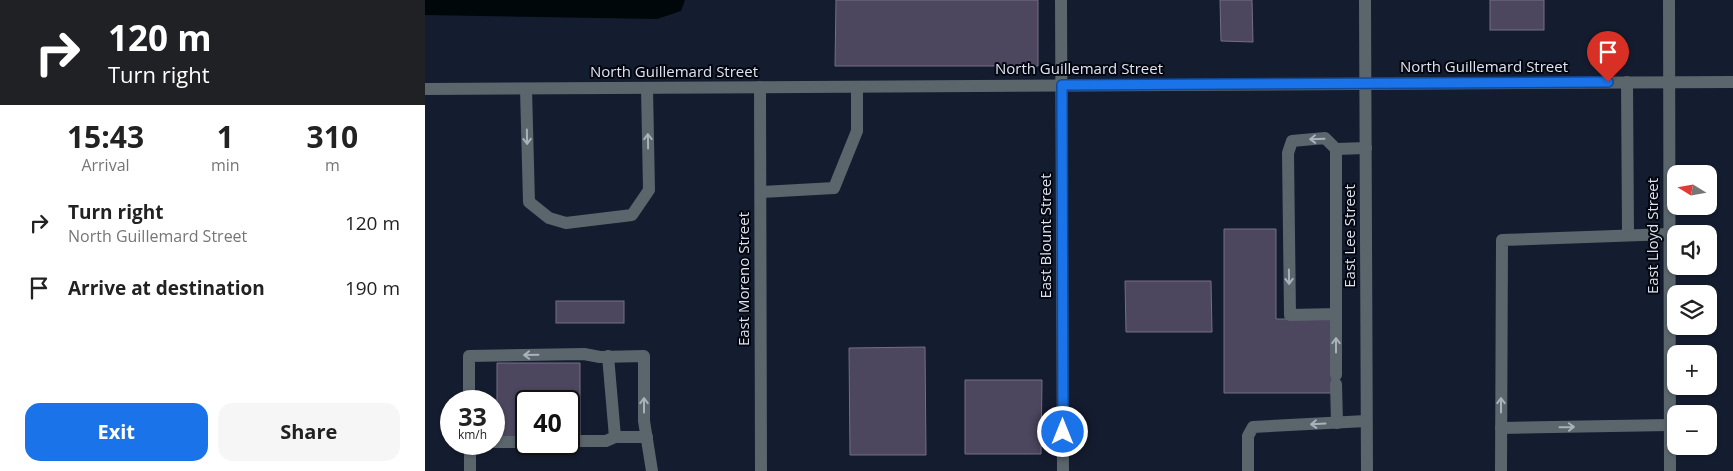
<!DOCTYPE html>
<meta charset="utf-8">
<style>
:root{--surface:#fff;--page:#f6f6f6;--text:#222;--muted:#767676;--accent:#1a73e8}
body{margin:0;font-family:"Open Sans",sans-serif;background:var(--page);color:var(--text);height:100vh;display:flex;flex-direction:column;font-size:19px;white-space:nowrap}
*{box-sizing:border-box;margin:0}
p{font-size:16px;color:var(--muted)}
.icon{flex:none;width:28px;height:28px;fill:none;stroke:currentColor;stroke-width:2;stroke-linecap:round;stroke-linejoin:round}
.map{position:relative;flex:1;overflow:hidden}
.sheet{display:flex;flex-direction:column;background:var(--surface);width:425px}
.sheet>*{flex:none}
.top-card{background:#202124;color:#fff;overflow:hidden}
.needle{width:32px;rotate:281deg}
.tools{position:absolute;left:1242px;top:165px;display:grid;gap:10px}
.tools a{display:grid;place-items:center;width:50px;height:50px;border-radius:10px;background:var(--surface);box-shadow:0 1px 4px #0004;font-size:25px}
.speed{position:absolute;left:15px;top:390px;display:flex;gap:10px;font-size:25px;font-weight:700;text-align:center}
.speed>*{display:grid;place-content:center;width:65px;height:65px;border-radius:50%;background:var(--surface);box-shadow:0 1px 4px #0004;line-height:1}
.speed small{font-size:12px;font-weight:400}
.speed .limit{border:2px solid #111;border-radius:8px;background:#fff;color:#111}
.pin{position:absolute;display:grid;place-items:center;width:42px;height:42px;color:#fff;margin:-51px -21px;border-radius:50% 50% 50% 0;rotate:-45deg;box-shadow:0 0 5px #0007}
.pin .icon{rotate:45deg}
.me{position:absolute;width:55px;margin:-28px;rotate:0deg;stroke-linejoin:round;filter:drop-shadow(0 0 4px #0008)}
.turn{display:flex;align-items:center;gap:18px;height:105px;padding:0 25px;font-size:22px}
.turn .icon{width:65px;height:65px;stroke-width:2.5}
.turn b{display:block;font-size:35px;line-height:42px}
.eta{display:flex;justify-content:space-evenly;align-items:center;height:85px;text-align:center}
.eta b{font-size:30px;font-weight:700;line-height:35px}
.primary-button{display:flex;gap:10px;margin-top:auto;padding:10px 25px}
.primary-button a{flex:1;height:58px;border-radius:15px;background:var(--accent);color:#fff;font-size:20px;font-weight:700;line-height:58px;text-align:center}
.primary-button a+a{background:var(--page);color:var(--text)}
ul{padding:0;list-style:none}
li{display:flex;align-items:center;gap:15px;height:65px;padding:0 25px}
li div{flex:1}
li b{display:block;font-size:19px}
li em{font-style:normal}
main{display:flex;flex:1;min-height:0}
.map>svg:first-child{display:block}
.water{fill:#00070a}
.building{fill:#4c465e;stroke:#746e88}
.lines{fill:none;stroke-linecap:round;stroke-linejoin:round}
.minor{stroke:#5a656c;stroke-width:12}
.oneway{stroke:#a9b1bc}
.route-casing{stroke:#114b97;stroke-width:12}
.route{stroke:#1a73e8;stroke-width:9}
.labels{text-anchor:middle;stroke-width:4;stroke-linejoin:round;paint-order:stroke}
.street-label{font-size:15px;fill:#dde3f1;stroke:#04070f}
</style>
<main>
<section class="sheet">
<div class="top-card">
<div class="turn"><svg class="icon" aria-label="right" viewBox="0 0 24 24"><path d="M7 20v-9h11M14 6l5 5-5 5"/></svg><div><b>120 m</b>Turn right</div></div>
</div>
<div class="eta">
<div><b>15:43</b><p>Arrival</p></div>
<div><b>1</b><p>min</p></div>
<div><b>310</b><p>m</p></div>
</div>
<ul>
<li><svg class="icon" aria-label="right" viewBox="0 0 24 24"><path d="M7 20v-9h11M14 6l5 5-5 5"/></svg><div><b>Turn right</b><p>North Guillemard Street</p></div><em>120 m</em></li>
<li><svg class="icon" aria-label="arrive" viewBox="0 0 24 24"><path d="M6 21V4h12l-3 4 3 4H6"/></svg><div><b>Arrive at destination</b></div><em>190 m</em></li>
</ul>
<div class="primary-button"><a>Exit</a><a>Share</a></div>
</section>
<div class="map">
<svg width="1308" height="471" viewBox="0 0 1308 471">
<rect width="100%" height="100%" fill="#141c2f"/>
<path class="water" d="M0,0h260l-4,11 -24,8 -232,-4z"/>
<g class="building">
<path d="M411,0h202v66h-203z"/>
<path d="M795,0h32l1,42 -32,-1z"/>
<rect x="1065" y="0" width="54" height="30"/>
<path d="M799,229h52v90h56v74h-108z"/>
<path d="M700,281h86l1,51h-86z"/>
<rect x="131" y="301" width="68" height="22"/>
<path d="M500,347l1,108h-76l-1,-107z"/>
<path d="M72,363h83v74h-11v-36h-43v36h-29z"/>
<path d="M540,380h77l-1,74h-76z"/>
</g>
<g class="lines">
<g class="minor">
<path d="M636,0l2,471"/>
<path d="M940,0l2,471"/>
<path d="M1244,0l1,471"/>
<path d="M1202,82l1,153"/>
<path d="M335,87l1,384"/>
<path d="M0,89l1308,-7"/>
<path d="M101,89l3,113 20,16 17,5 66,-8 17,-25 -2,-102"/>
<path d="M911,149l30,-1"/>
<path d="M336,192l73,-4 23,-57v-44"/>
<path d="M911,314l-46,1 -2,-162 4,-12 33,-3 11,11v226"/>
<path d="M911,384l1,39"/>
<path d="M44,401v-45l115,-2 16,3 44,-1v65l8,50"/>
<path d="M1076,428l169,-3"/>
<path d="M190,437h32"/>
<path d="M144,441h37l9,-4 -7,-81"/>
<path d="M69,442h32"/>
<path d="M45,444v27"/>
<path d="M823,471v-35l5,-9 113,-6"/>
<path d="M1076,471l1,-231 168,-6"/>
</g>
</g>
<defs><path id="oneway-shaft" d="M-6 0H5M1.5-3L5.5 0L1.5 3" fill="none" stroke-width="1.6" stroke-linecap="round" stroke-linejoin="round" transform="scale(1.25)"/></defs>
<g class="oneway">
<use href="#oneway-shaft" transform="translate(102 137) rotate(89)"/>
<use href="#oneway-shaft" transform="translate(892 139) rotate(178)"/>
<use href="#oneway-shaft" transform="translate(223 141) rotate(-91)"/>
<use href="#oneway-shaft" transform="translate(864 277) rotate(89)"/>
<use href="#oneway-shaft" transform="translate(911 345) rotate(-90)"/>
<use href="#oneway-shaft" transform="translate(106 355) rotate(179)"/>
<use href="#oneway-shaft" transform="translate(219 405) rotate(-90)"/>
<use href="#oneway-shaft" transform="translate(1076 405) rotate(-90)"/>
<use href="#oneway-shaft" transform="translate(893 424) rotate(177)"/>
<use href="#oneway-shaft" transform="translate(1142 427) rotate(-1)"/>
</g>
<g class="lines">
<defs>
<path id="route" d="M638,432l-1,-347 546,-3"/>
</defs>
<use href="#route" class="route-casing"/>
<use href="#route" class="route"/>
</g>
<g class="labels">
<g class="street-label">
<text x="1059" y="72">North Guillemard Street</text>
<text x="654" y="74">North Guillemard Street</text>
<text x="249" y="77">North Guillemard Street</text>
<text transform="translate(621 236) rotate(-90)" y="5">East Blount Street</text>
<text transform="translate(925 236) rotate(-90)" y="5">East Lee Street</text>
<text transform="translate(1228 236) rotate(-90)" y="5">East Lloyd Street</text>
<text transform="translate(319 279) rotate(-90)" y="5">East Moreno Street</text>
</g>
</g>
</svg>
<div class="tools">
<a><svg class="needle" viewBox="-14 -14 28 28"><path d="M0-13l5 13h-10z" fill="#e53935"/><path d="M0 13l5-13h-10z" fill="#767676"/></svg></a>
<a><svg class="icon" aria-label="sound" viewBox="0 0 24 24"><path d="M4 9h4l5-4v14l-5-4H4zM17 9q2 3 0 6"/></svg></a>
<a><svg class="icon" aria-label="layers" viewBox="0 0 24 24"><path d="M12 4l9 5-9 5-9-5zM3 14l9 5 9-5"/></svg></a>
<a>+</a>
<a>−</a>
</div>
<div class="speed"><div>33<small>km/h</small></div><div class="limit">40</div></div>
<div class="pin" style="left:1183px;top:82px;background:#d93025"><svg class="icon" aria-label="arrive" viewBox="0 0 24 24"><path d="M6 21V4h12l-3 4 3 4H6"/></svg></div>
<svg class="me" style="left:638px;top:432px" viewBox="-20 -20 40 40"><circle r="17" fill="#1a73e8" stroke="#fff" stroke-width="3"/><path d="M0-11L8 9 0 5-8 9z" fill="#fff"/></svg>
</div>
</main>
